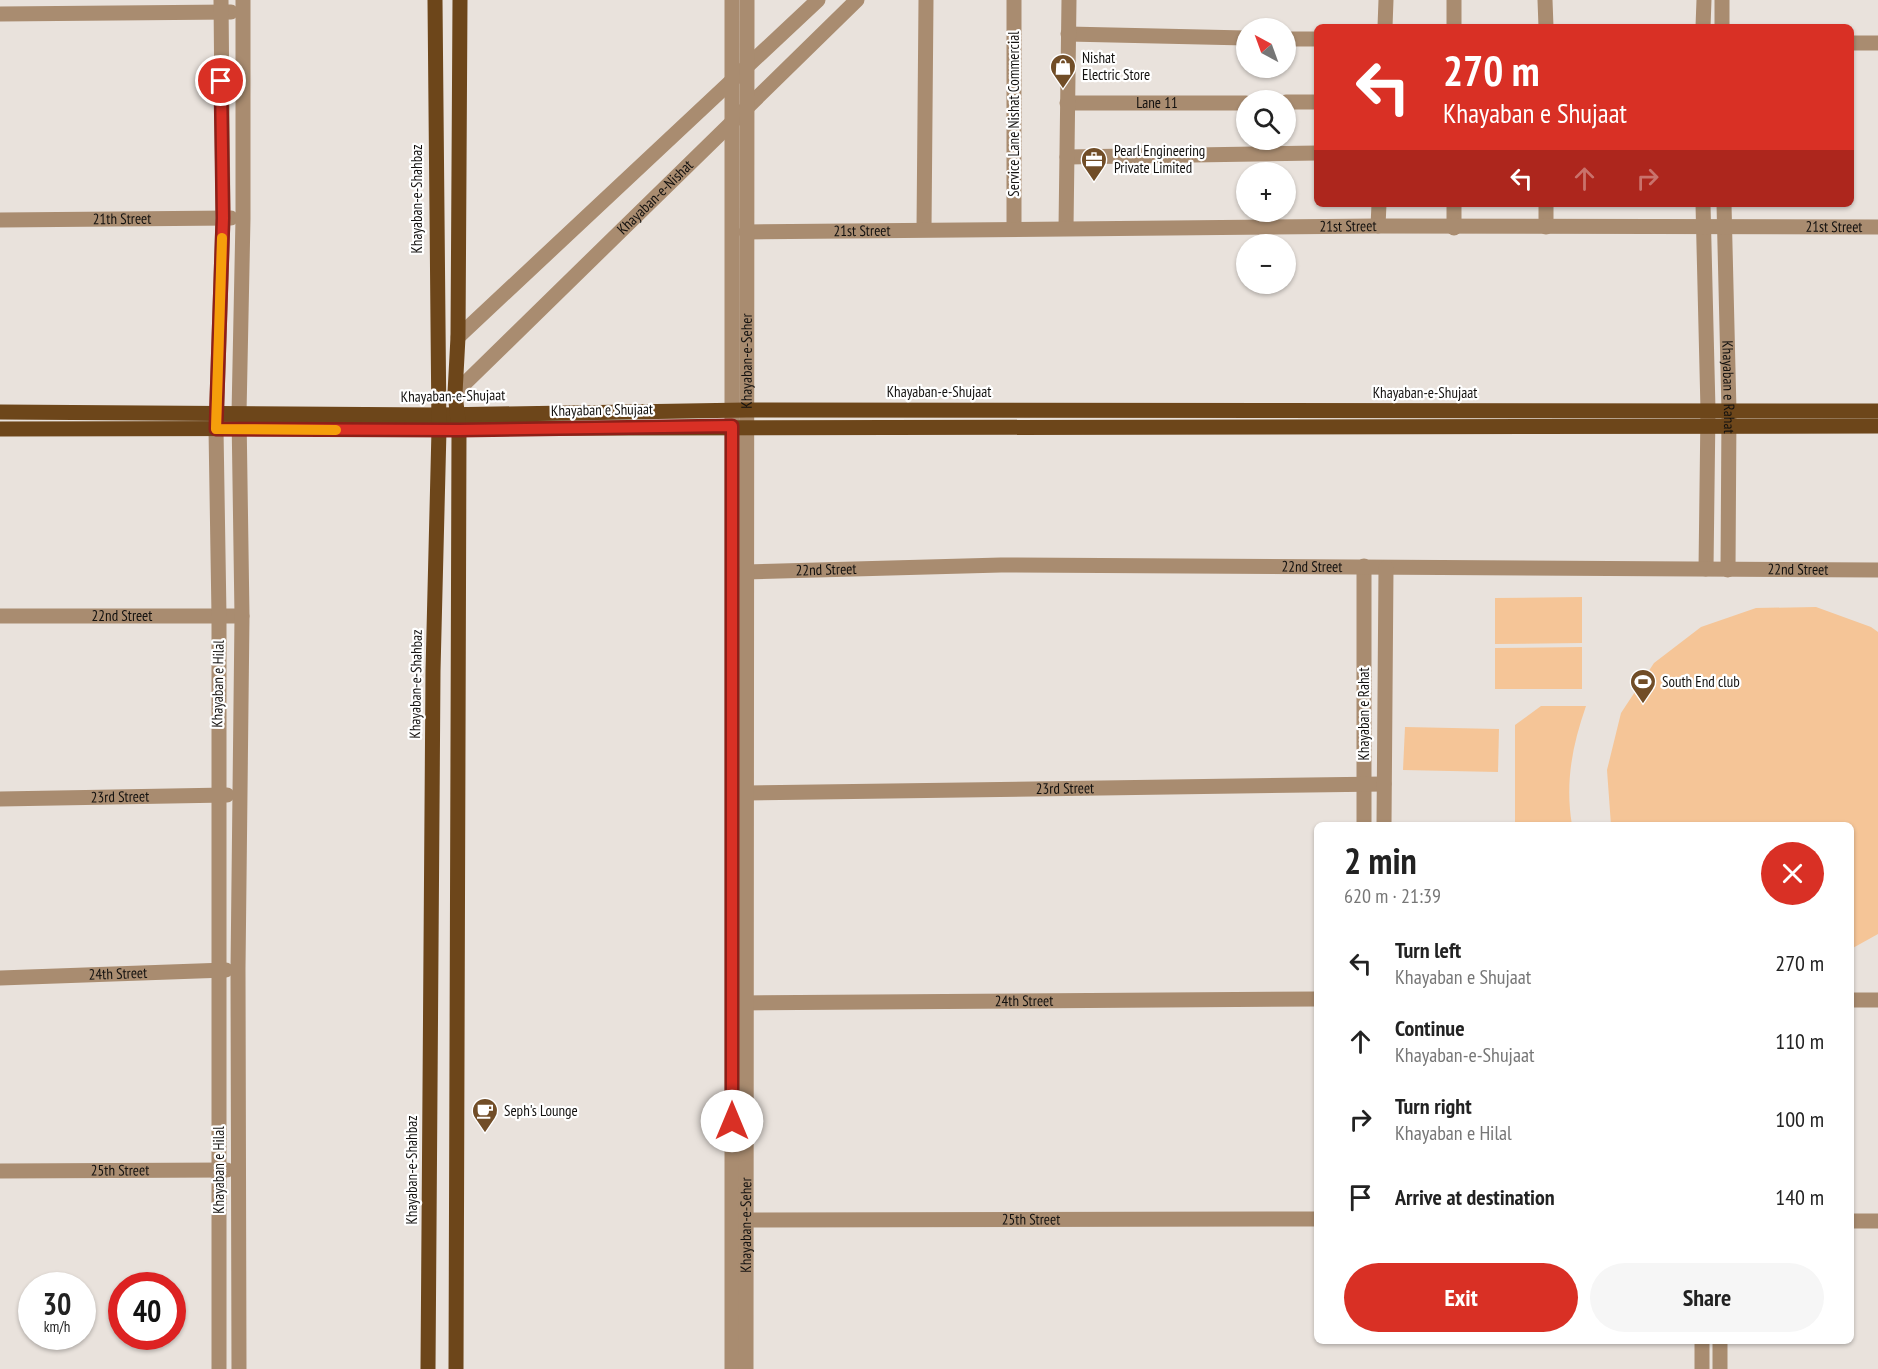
<!DOCTYPE html>
<meta charset="utf-8">
<style>
:root{--surface:#fff;--page:#f6f6f6;--text:#222;--muted:#767676;--accent:#d93025}
body{margin:0;font-family:"PT Sans Narrow",sans-serif;background:var(--page);color:var(--text);height:100vh;display:flex;flex-direction:column;font-size:22px;white-space:nowrap}
*{box-sizing:border-box;margin:0}
p{font-size:20px;color:var(--muted)}
.icon{flex:none;width:33px;height:33px;fill:none;stroke:currentColor;stroke-width:2;stroke-linecap:round;stroke-linejoin:round}
.map{position:relative;flex:1;overflow:hidden}
.drawer{position:absolute;left:1314px;top:822px;width:540px;height:522px;display:flex;flex-direction:column;background:var(--surface);border-radius:9px;box-shadow:0 2px 4px #0004}
.drawer>*{flex:none}
.hud{position:absolute;left:1314px;top:24px;width:540px;height:183px;border-radius:9px;box-shadow:0 2px 4px #0004;background:#d93025;color:#fff;overflow:hidden}
.needle{width:39px;rotate:319deg}
.tools{position:absolute;left:1236px;top:18px;display:grid;gap:12px}
.tools a{display:grid;place-items:center;width:60px;height:60px;border-radius:50%;background:var(--surface);box-shadow:0 2px 4px #0004;font-size:30px}
.speed{position:absolute;left:18px;top:1272px;display:flex;gap:12px;font-size:30px;font-weight:700;text-align:center}
.speed>*{display:grid;place-content:center;width:78px;height:78px;border-radius:50%;background:var(--surface);box-shadow:0 2px 4px #0004;line-height:1}
.speed small{font-size:15px;font-weight:400}
.speed .limit{border:9px solid #d22;background:#fff;color:#111}
.pin{position:absolute;display:grid;place-items:center;width:51px;height:51px;color:#fff;margin:-26px;border:3px solid #fff;border-radius:50%;box-shadow:0 2px 6px #0007}
.me{position:absolute;width:66px;margin:-33px;rotate:0deg;stroke-linejoin:round;filter:drop-shadow(0 0 4px #0008)}
.turn{display:flex;align-items:center;gap:21px;height:126px;padding:0 30px;font-size:27px}
.turn .icon{width:78px;height:78px;stroke-width:2.5}
.turn b{display:block;font-size:42px;line-height:51px}
.lanes{display:flex;align-items:center;height:57px;padding:0 30px;background:#0003;justify-content:center;gap:30px;direction:ltr}
.lanes .off{opacity:.35}
.round{display:grid;place-items:center;flex:none;width:63px;height:63px;border-radius:32px;background:var(--page)}
.overview{display:flex;align-items:center;justify-content:space-between;height:102px;padding:0 30px}
h1{font-size:36px;font-weight:800;line-height:45px}
.button{display:flex;gap:12px;margin-top:auto;padding:12px 30px}
.button a{flex:1;height:69px;border-radius:36px;background:var(--accent);color:#fff;font-size:24px;font-weight:800;line-height:69px;text-align:center}
.button a+a{background:var(--page);color:var(--text)}
ul{padding:0;list-style:none}
li{display:flex;align-items:center;gap:18px;height:78px;padding:0 30px}
li div{flex:1}
li b{display:block;font-size:22px}
li em{font-style:normal}
.map>svg:first-child{display:block}
.green{fill:#f5c597}
.lines{fill:none;stroke-linecap:round;stroke-linejoin:round}
.minor{stroke:#a98c70;stroke-width:15}
.major{stroke:#6d461a;stroke-width:15}
.route-casing{stroke:#8d1f18;stroke-width:15}
.route{stroke:#d93025;stroke-width:10}
.slow{stroke:#f59e0b;stroke-width:10}
.labels{text-anchor:middle;stroke-width:4.5;stroke-linejoin:round;paint-order:stroke}
.poi-label{font-size:15px;fill:#13110f;stroke:#fff;text-anchor:start}
.street-label{font-size:15px;fill:#13110f;stroke:#fff}
</style>
<div class="map">
<svg width="1878" height="1369" viewBox="0 0 1878 1369">
<rect width="100%" height="100%" fill="#e9e2dc"/>
<g class="green">
<path d="M1582,597v46l-87,1v-46z"/>
<path d="M1816,607l55,20 7,5v302l-27,15v-124h-240l-4,-55 14,-57 33,-50 47,-36 55,-19z"/>
<path d="M1582,647v42h-87v-41z"/>
<path d="M1541,706h45c-14,40 -21,77 -14,119h-57v-100z"/>
<path d="M1405,727l94,2 -1,43 -95,-2z"/>
</g>
<g class="lines">
<g class="minor">
<path d="M1545,0l1,27"/>
<path d="M0,14l231,-2"/>
<path d="M1385,27l1,-27"/>
<path d="M1454,27v-27"/>
<path d="M1703,27l1,-27"/>
<path d="M1722,27v-27"/>
<path d="M1068,34l178,4"/>
<path d="M1286,39h31"/>
<path d="M1851,43h27"/>
<path d="M1286,102h31"/>
<path id="s1" d="M1067,103h179"/>
<path d="M1067,157l250,-4"/>
<path d="M1546,204v23"/>
<path d="M1703,204l5,206 -2,159"/>
<path id="s2" d="M1724,204l5,207 -1,159"/>
<path id="s3" d="M0,220l231,-2"/>
<path d="M1378,226l1,-22"/>
<path d="M1014,228v-228"/>
<path d="M1066,228l3,-228"/>
<path d="M1454,228v-24"/>
<path d="M924,229l2,-229"/>
<path id="s4" d="M746,232l632,-6 500,1"/>
<path d="M458,337l360,-337"/>
<path id="s5" d="M455,393l402,-393"/>
<path d="M1364,566v259"/>
<path id="s6" d="M745,572l256,-7 877,5"/>
<path id="s7" d="M0,616h242"/>
<path id="s8" d="M745,793l639,-9"/>
<path id="s9" d="M0,799l227,-4"/>
<path d="M1384,825l2,-257"/>
<path id="s10" d="M0,978l226,-8"/>
<path d="M1851,1000h27"/>
<path id="s11" d="M738,1003l579,-4"/>
<path id="s12" d="M0,1171l227,-1"/>
<path id="s13" d="M746,1220l571,-1"/>
<path d="M1851,1221h27"/>
<path d="M1702,1341v28"/>
<path d="M219,1369v-753l-3,-187 7,-211 -2,-218"/>
<path d="M239,1369l-1,-400 4,-353 -3,-202 4,-196v-218"/>
<path d="M732,1369v-1369"/>
<path id="s14" d="M746,1369l1,-1369"/>
<path d="M1720,1369v-28"/>
</g>
<g class="major">
<path d="M0,412l439,3 307,-5 1132,1"/>
<path d="M0,429l1878,-3"/>
<path d="M428,1369l5,-698 6,-241 -4,-430"/>
<path d="M456,1369l3,-939 -4,-37 3,-56 2,-337"/>
</g>
</g>
<g class="lines">
<defs>
<path id="route" d="M221,81l2,137 -7,211 243,1 273,-4v695"/>
</defs>
<use href="#route" class="route-casing"/>
<use href="#route" class="route"/>
<path class="slow" d="M222,238l-6,191 120,1"/>
</g>
<defs>
<symbol id="shop-pin" viewBox="-11 -11 22 30"><path d="M0 17L-7.5 6A9.5 9.5 0 1 1 7.5 6Z" fill="#714d27" stroke="#fff"/><path d="M-5-2.5h2.3a2.7 3.5 0 0 1 5.4 0H5L5.5 6h-11ZM-1.5-2.5h3a1.5 2.3 0 0 0-3 0Z" fill="#fff"/></symbol>
<symbol id="office-pin" viewBox="-11 -11 22 30"><path d="M0 17L-7.5 6A9.5 9.5 0 1 1 7.5 6Z" fill="#714d27" stroke="#fff"/><path d="M-6-3h4V-5.5h4V-3h4V5H-6ZM-1-4.5V-3h2v-1.5ZM-6 0V1H6V0Z" fill="#fff"/></symbol>
<symbol id="stadium-pin" viewBox="-11 -11 22 30"><path d="M0 17L-7.5 6A9.5 9.5 0 1 1 7.5 6Z" fill="#714d27" stroke="#fff"/><path d="M0-5a6.5 5 0 1 0 0 10a6.5 5 0 1 0 0-10ZM-3.5-1.8h7v3.6h-7Z" fill="#fff"/></symbol>
<symbol id="cafe-pin" viewBox="-11 -11 22 30"><path d="M0 17L-7.5 6A9.5 9.5 0 1 1 7.5 6Z" fill="#714d27" stroke="#fff"/><path d="M-5.5-4.5H6V0H3Q3 3.5 0 3.5H-2.5Q-5.5 3.5-5.5 0ZM3-3.2v2h1.7v-2ZM-6 4.5H4V6H-6Z" fill="#fff"/></symbol>
</defs>
<g fill-rule="evenodd">
<use href="#shop-pin" x="1048" y="52" width="30" height="40"/>
<use href="#office-pin" x="1079" y="145" width="30" height="40"/>
<use href="#stadium-pin" x="1628" y="667" width="30" height="40"/>
<use href="#cafe-pin" x="470" y="1096" width="30" height="40"/>
</g>
<g class="labels">
<g class="poi-label">
<text x="1082" y="63">Nishat<tspan x="1082" dy="17">Electric Store</tspan></text>
<text x="1114" y="156">Pearl Engineering<tspan x="1114" dy="17">Private Limited</tspan></text>
<text x="1662" y="687">South End club</text>
<text x="504" y="1116">Seph's Lounge</text>
</g>
<g class="street-label">
<text dy="5" stroke="none"><textPath href="#s1" startOffset="90">Lane 11</textPath></text>
<text transform="translate(1014 114) rotate(-90)" y="5">Service Lane Nishat Commercial</text>
<text dy="5" stroke="none"><textPath href="#s5" startOffset="280">Khayaban-e-Nishat</textPath></text>
<text transform="translate(417 199) rotate(-90)" y="5">Khayaban-e-Shahbaz</text>
<text dy="5" stroke="none"><textPath href="#s3" startOffset="122">21th Street</textPath></text>
<text dy="5" stroke="none"><textPath href="#s4" startOffset="602">21st Street</textPath></text>
<text dy="5" stroke="none"><textPath href="#s4" startOffset="1088">21st Street</textPath></text>
<text dy="5" stroke="none"><textPath href="#s4" startOffset="116">21st Street</textPath></text>
<text dy="5" stroke="none"><textPath href="#s14" startOffset="1008">Khayaban-e-Seher</textPath></text>
<text dy="5" stroke="none"><textPath href="#s2" startOffset="183">Khayaban e Rahat</textPath></text>
<text x="939" y="397">Khayaban-e-Shujaat</text>
<text x="1425" y="398">Khayaban-e-Shujaat</text>
<text transform="translate(453 396) rotate(-1)" y="5">Khayaban-e-Shujaat</text>
<text transform="translate(602 410) rotate(-1)" y="5">Khayaban e Shujaat</text>
<text dy="5" stroke="none"><textPath href="#s6" startOffset="567">22nd Street</textPath></text>
<text dy="5" stroke="none"><textPath href="#s6" startOffset="81">22nd Street</textPath></text>
<text dy="5" stroke="none"><textPath href="#s6" startOffset="1053">22nd Street</textPath></text>
<text dy="5" stroke="none"><textPath href="#s7" startOffset="122">22nd Street</textPath></text>
<text transform="translate(218 684) rotate(-89)" y="5">Khayaban e Hilal</text>
<text transform="translate(416 684) rotate(-89)" y="5">Khayaban-e-Shahbaz</text>
<text transform="translate(1364 714) rotate(-90)" y="5">Khayaban e Rahat</text>
<text dy="5" stroke="none"><textPath href="#s8" startOffset="320">23rd Street</textPath></text>
<text dy="5" stroke="none"><textPath href="#s9" startOffset="120">23rd Street</textPath></text>
<text dy="5" stroke="none"><textPath href="#s10" startOffset="118">24th Street</textPath></text>
<text dy="5" stroke="none"><textPath href="#s11" startOffset="286">24th Street</textPath></text>
<text transform="translate(219 1170) rotate(-90)" y="5">Khayaban e Hilal</text>
<text transform="translate(412 1170) rotate(-90)" y="5">Khayaban-e-Shahbaz</text>
<text dy="5" stroke="none"><textPath href="#s12" startOffset="120">25th Street</textPath></text>
<text dy="5" stroke="none"><textPath href="#s13" startOffset="285">25th Street</textPath></text>
<text dy="5" stroke="none"><textPath href="#s14" startOffset="144">Khayaban-e-Seher</textPath></text>
</g>
</g>
</svg>
<div class="tools">
<a><svg class="needle" viewBox="-14 -14 28 28"><path d="M0-13l5 13h-10z" fill="#e53935"/><path d="M0 13l5-13h-10z" fill="#767676"/></svg></a>
<a><svg class="icon" aria-label="search" viewBox="0 0 24 24"><circle cx="10" cy="10" r="6"/><path d="M15 15l6 6"/></svg></a>
<a>+</a>
<a>−</a>
</div>
<div class="speed"><div>30<small>km/h</small></div><div class="limit">40</div></div>
<div class="pin" style="left:221px;top:81px;background:#d93025"><svg class="icon" aria-label="arrive" viewBox="0 0 24 24"><path d="M6 21V4h12l-3 4 3 4H6"/></svg></div>
<svg class="me" style="left:732px;top:1121px" viewBox="-20 -20 40 40"><circle r="19" fill="#fff"/><path d="M0-13L10 11 0 6-10 11z" fill="#d93025"/></svg>
<div class="hud">
<div class="turn"><svg class="icon" aria-label="left" viewBox="0 0 24 24"><path d="M17 20v-9H6M10 6l-5 5 5 5"/></svg><div><b>270 m</b>Khayaban e Shujaat</div></div>
<div class="lanes"><svg class="icon" aria-label="left" viewBox="0 0 24 24"><path d="M17 20v-9H6M10 6l-5 5 5 5"/></svg><svg class="icon off" aria-label="ahead" viewBox="0 0 24 24"><path d="M12 20V5M6 11l6-6 6 6"/></svg><svg class="icon off" aria-label="right" viewBox="0 0 24 24"><path d="M7 20v-9h11M14 6l5 5-5 5"/></svg></div>
</div>
<section class="drawer">
<div class="overview"><div><h1>2 min</h1><p>620 m · 21:39</p></div><a class="round" style="background:#d93025;color:#fff"><svg class="icon" aria-label="close" viewBox="0 0 24 24"><path d="M6 6l12 12M18 6L6 18"/></svg></a></div>
<ul>
<li><svg class="icon" aria-label="left" viewBox="0 0 24 24"><path d="M17 20v-9H6M10 6l-5 5 5 5"/></svg><div><b>Turn left</b><p>Khayaban e Shujaat</p></div><em>270 m</em></li>
<li><svg class="icon" aria-label="ahead" viewBox="0 0 24 24"><path d="M12 20V5M6 11l6-6 6 6"/></svg><div><b>Continue</b><p>Khayaban-e-Shujaat</p></div><em>110 m</em></li>
<li><svg class="icon" aria-label="right" viewBox="0 0 24 24"><path d="M7 20v-9h11M14 6l5 5-5 5"/></svg><div><b>Turn right</b><p>Khayaban e Hilal</p></div><em>100 m</em></li>
<li><svg class="icon" aria-label="arrive" viewBox="0 0 24 24"><path d="M6 21V4h12l-3 4 3 4H6"/></svg><div><b>Arrive at destination</b></div><em>140 m</em></li>
</ul>
<div class="button"><a>Exit</a><a>Share</a></div>
</section>
</div>
